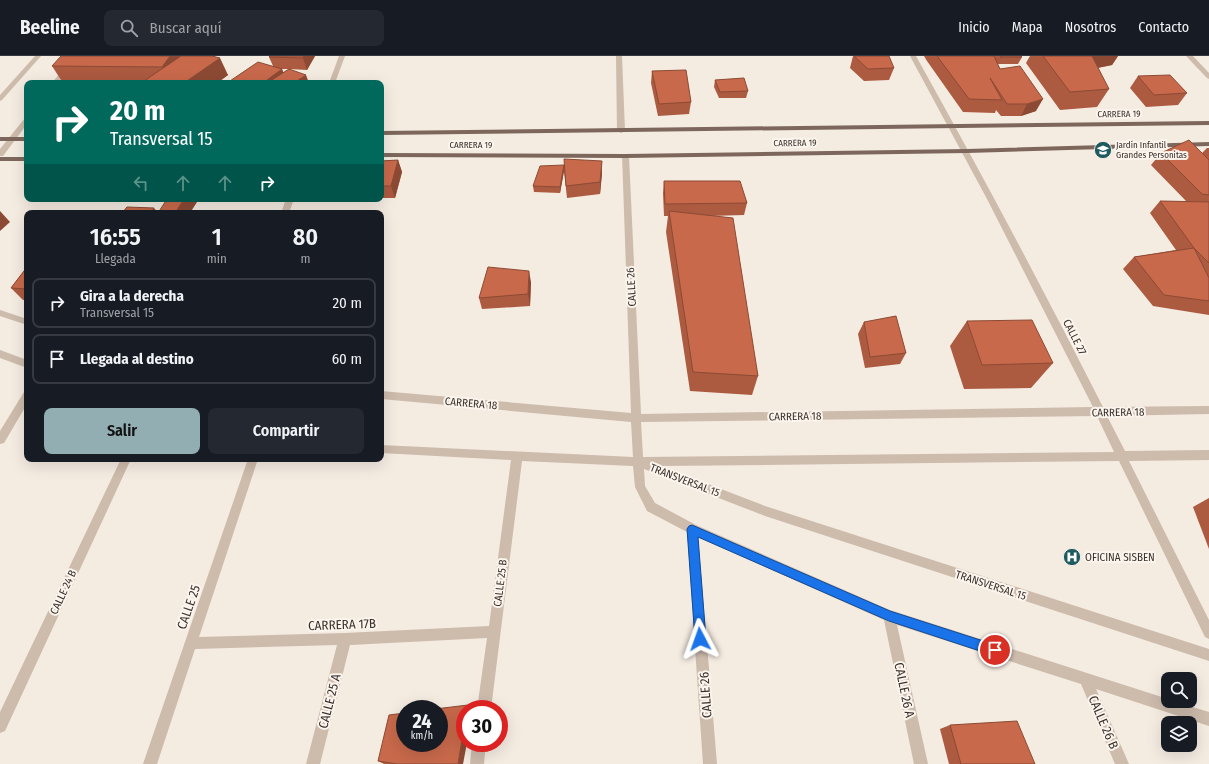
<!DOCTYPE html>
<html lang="es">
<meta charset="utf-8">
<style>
:root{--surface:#171b24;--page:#242831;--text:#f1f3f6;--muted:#9ea1a6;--line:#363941;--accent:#92aeb2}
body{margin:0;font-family:"Fira Sans Condensed",sans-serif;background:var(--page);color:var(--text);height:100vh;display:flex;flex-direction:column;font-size:15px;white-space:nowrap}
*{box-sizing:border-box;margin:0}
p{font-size:13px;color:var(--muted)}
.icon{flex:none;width:22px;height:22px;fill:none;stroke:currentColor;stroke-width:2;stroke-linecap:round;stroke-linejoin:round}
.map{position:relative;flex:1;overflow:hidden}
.sheet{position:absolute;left:24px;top:154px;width:360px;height:252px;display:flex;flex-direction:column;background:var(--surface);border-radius:8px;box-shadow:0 4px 16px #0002}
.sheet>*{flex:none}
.guide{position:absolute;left:24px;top:24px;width:360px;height:122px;border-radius:8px;box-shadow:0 4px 16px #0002;background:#00695c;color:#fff;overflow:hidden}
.tools{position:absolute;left:1161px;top:616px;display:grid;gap:8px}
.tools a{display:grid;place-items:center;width:36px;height:36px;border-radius:8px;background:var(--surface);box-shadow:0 4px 16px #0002;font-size:20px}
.speed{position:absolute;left:396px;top:644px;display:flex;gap:8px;font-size:20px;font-weight:700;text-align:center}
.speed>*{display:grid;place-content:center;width:52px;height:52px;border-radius:50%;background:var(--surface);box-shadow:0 4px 16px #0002;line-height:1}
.speed small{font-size:10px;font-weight:400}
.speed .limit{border:6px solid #d22;background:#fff;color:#111}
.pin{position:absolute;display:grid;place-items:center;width:34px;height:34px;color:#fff;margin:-17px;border:2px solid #fff;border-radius:50%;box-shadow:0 1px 4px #0007}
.me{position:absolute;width:44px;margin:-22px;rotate:356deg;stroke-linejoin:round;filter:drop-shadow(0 0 3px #0008)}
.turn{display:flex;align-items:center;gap:14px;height:84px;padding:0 20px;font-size:18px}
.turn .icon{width:52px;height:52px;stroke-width:2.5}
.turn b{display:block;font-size:28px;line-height:34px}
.lanes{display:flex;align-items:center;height:38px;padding:0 20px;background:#0003;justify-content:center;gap:20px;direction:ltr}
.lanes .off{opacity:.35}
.eta{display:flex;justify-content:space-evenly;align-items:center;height:68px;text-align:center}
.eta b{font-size:24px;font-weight:600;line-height:28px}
.cta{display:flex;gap:8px;margin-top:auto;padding:8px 20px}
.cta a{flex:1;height:46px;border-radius:8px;background:var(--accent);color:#111;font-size:16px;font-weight:600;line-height:46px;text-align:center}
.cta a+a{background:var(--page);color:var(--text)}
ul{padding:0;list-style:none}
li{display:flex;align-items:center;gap:12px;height:50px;margin:0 8px 6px;padding:0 12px;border:2px solid var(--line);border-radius:8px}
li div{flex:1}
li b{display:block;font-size:15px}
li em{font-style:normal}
header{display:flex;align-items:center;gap:24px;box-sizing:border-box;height:56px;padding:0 20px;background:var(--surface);border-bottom:1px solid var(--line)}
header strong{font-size:19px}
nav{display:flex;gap:22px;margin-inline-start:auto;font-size:14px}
.search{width:280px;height:36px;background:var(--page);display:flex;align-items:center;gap:10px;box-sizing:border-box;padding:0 14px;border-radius:8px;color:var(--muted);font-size:15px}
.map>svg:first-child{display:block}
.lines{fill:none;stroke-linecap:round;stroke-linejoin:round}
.minor{fill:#cdbbac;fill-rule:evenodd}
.major{fill:#7d675c;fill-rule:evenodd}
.wall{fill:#ac5a40;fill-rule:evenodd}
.shaded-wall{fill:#8c4a34}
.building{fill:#c8694b;stroke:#8c4a34}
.route{fill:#1a73e8;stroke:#114b97}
.labels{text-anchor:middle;stroke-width:4;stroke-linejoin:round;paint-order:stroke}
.far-street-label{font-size:9px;fill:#3b302b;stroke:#fbf5ee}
.far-poi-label{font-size:9px;fill:#3b302b;stroke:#fbf5ee;text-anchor:start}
.street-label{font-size:11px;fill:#3b302b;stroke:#fbf5ee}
.poi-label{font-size:11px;fill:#3b302b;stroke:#fbf5ee;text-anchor:start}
.near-street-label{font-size:13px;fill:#3b302b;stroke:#fbf5ee}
</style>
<header>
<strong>Beeline</strong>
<div class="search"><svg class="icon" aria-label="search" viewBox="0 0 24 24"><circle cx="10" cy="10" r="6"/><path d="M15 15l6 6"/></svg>Buscar aquí</div>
<nav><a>Inicio</a><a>Mapa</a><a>Nosotros</a><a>Contacto</a></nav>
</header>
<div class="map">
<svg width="1209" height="708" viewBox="0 0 1209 708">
<rect width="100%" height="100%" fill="#f4ebe1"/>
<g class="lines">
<g class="minor">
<path d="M35,0h6l-39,44 -2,1v-6z"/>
<path d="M73,0h6l-21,27h-6z"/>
<path d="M339,0h6l-10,27h-6z"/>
<path d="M616,0h6l3,75 -4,2 -4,-2z"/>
<path d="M910,0h6c65,116 127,233 187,351l106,-1v8l-102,2 18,35 84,-1v10l-80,1 80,159v19l-4,-2 -86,-176 -458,5 104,40 444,143v12l-444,-145 -121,-47 1,17 10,17 41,22 194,85 278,89v2h5l36,11v14l-113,-37 33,75h-14l-34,-80 -184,-59 31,139h-14l-30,-144 -186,-83 19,227h-14l-16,-232 -40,-21 -12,-24 -2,-21 -111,-5 -31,248h-14l10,-71 -137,7 -30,119h-14l31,-119 -142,4 -38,115h-14l105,-305h10l-59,178 146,-4 144,-7 22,-166 -130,-7v-8l252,12 -2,-35 -250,-23v-8l250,22 -9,-259h6l1,2 12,258 452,-7 -106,-208zM1097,360l17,36 -471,5 -2,-35z"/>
<path d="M1186,0h7l16,17v6l-2,-1z"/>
<path d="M27,61v7l-24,32h-3v-7l25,-31z"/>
<path d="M286,143h8l-5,14h-8z"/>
<path d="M0,254l27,9v6l-27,-9z"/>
<path d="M0,294l27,10v8l-27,-10z"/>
<path d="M27,335v13l-23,39 -4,1v-13l24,-39z"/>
<path d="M121,403h10l-126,272 -5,2v-21z"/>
<path d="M472,687h14l-2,21h-14z"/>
</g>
<g class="major">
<path d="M1209,65v4l-828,10v-4z"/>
<rect x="0" y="81" width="27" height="4"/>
<path d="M1209,86v4l-242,7 -342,5 -244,-1v-4l244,1 342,-5z"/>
<rect x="0" y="101" width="27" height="4"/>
</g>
</g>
<g class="wall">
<path d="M212,0l16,19 -11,8h-154l-11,-17z"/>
<path d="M270,0h45l-8,14 -18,-1 20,14h-82l46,-17 -4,-9zM282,13h7l-6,4z"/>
<path d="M853,0l41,12 -5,12 -25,1 -14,-13z"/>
<path d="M924,0h97l1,1 -4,7h-21l3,5 36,42 -15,5h-20l-5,-6 -1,3 -32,-1 -36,-51z"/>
<path d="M1030,0h88l-6,9 -14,3 11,21 -12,18 -37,3 -34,-47z"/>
<path d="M652,15l39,31 -2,12 -31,2 -7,-33z"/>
<path d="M1138,20l49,17 -9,12 -32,2 -16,-19z"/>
<path d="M715,24l33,11 -2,7h-27l-5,-11z"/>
<path d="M1207,92h2v167l-56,-9 -30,-37 11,-12 42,-7 -26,-37 10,-12 27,1 -36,-37 10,-12h41z"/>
<path d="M398,104l4,12 -7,26h-14v-37z"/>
<path d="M564,109l38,8 -2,21 -33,4 -3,-27 -4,22 -26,-1 -1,-6z"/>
<path d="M664,125l83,22 -3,12 -35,1 49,160 -6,19 -62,-4 -24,-159 2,-16h-4l-1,-23z"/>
<path d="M27,211v33h-4l-12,-12z"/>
<path d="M531,226l-1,24 -48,3 -3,-11z"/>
<path d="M967,265l86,42 -22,25 -67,1 -14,-43z"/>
<path d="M864,266l42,31 -6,11 -35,4 -7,-34z"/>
<path d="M1209,442v51l-16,-42z"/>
<path d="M468,649l3,4h-6l-2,55h-79l-6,-3z"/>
<path d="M950,669l85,39h-86l-9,-35z"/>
</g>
<g class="shaded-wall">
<path d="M170,0h20l-19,27 -9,-16z"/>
<path d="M304,0h11l-8,14 -4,-12z"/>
<path d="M1089,0h29l-6,9 -32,6z"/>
<path d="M220,2l8,17 -11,8h-33z"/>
<path d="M282,13l5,12 -3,2h-21z"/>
<path d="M306,19l3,8h-15z"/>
<path d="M1043,43l-7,12 -15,5 6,-12z"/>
<path d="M398,104l4,12 -7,26 -4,-12z"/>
<path d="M602,105v12l-2,21v-12z"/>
<path d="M564,109v6l-4,22v-6z"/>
<path d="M184,143h15l-9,14h-15z"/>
<path d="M154,152l4,5h-7z"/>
<path d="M0,155l10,11 -10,9z"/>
<path d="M529,215l2,11 -1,24 -2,-12z"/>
<path d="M468,649l3,4h-4z"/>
<path d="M465,666v21h2l-4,21h-5z"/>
</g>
<g class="building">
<path d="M61,0h109l-8,11 -110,-1z"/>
<path d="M181,0h31l8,2 -36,25h-43z"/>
<path d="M270,0h34l-1,2 -34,-1z"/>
<path d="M854,0h35l5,12 -26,1z"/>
<path d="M937,0h57l6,13 20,-3 23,33 -16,5h-20l-17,-26 12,22 -33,-1z"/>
<path d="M1001,0h20l1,1h-22z"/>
<path d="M1043,0h49l17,33 -39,3z"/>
<path d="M258,6l24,7 -19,14h-36z"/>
<path d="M289,13l17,6 -12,8h-27z"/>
<path d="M686,14l5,32 -32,2 -7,-33z"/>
<path d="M1170,19l17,18 -33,2 -16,-19z"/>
<path d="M744,22l4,13 -28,1 -5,-12z"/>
<path d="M1189,84l20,20v35l-7,-1 -41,-41z"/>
<path d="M564,103l38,2 -2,21 -34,4z"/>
<path d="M398,104l-7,26h-10v-25z"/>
<path d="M564,109l-4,22 -27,-1 7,-20z"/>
<path d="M664,125h76l7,22 -82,1z"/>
<path d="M167,143h17l-9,14h-17z"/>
<path d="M1160,145l49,1v61l-15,-15z"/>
<path d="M127,151l27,1 -3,5h-29z"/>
<path d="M669,155l64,7 25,158 -65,-4z"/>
<path d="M1194,192l15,30v23l-45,-6 -30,-38z"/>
<path d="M27,211v22l-16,-1z"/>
<path d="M488,211l41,4 -1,23 -49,4z"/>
<path d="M896,260l10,37 -36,4 -6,-35z"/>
<path d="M1032,264l21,43 -71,2 -15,-44z"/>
<path d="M468,649l-1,4h-2v13l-7,42h-61l-19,-3 11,-46 16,-2v30h34v-34h-4z"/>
<path d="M1017,665l18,43h-74l-11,-39z"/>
</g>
<path class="route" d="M692,469l198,86 109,35 2,4 -2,4 -4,2 -106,-35 -191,-84 8,102 -2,4 -4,1 -3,-1 -2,-4 -8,-110 2,-3z"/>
<defs>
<symbol id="school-disc" viewBox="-11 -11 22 22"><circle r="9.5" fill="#1f5a5e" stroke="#fbf5ee"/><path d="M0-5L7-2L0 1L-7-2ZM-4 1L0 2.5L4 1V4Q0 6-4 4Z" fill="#fff"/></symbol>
<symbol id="hospital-disc" viewBox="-11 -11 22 22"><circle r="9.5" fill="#1f5a5e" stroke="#fbf5ee"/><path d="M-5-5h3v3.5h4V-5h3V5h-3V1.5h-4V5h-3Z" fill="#fff"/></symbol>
</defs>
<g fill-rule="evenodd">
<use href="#school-disc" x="1093" y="84" width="20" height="20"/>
<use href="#hospital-disc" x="1062" y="491" width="20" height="20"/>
</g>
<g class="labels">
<g class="far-street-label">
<text transform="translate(1119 58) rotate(-1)" y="3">CARRERA 19</text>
<text transform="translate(795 87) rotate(-1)" y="3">CARRERA 19</text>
<text x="471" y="92">CARRERA 19</text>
</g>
<g class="far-poi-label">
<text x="1116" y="92">Jardín Infantil<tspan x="1116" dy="10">Grandes Personitas</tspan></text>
</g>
<g class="street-label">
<text transform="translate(631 231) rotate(-93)" y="4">CALLE 26</text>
<text transform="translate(1075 281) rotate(63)" y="4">CALLE 27</text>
<text transform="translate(471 347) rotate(5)" y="4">CARRERA 18</text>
<text transform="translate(1118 356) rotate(-1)" y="4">CARRERA 18</text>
<text transform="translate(795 360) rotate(-1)" y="4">CARRERA 18</text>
<text transform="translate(685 424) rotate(21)" y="4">TRANSVERSAL 15</text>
<text transform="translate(500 527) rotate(-83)" y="4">CALLE 25 B</text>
<text transform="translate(991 529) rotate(18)" y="4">TRANSVERSAL 15</text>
<text transform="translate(63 536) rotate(-65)" y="4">CALLE 24 B</text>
</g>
<g class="poi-label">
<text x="1085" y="505">OFICINA SISBEN</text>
</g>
<g class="near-street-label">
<text transform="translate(188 551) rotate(-71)" y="5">CALLE 25</text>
<text transform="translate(342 568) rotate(-2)" y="5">CARRERA 17B</text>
<text transform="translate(905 634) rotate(78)" y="5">CALLE 26 A</text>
<text transform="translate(705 639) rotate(-94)" y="5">CALLE 26</text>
<text transform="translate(329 645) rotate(-76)" y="5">CALLE 25 A</text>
<text transform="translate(1104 666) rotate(67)" y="5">CALLE 26 B</text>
</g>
</g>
</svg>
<div class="tools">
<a><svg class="icon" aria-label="search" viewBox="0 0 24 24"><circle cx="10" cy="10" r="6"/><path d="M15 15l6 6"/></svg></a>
<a><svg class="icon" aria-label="layers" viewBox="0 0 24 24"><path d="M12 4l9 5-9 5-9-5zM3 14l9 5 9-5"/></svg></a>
</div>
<div class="speed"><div>24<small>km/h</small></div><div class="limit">30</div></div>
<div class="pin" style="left:995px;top:594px;background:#d93025"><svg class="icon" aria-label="arrive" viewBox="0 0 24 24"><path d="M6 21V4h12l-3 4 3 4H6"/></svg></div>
<svg class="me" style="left:700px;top:583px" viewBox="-20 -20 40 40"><path d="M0-17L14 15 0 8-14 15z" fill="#1a73e8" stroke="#fff" stroke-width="4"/></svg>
<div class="guide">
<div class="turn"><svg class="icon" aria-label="right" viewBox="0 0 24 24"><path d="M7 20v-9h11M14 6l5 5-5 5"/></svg><div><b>20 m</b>Transversal 15</div></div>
<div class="lanes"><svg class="icon off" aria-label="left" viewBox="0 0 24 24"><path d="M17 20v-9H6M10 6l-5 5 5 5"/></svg><svg class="icon off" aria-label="ahead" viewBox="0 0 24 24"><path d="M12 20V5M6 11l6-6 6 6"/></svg><svg class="icon off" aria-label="ahead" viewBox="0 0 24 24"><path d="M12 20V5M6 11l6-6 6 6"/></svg><svg class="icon" aria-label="right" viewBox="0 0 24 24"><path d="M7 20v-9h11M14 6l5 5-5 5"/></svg></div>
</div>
<section class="sheet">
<div class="eta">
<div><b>16:55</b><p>Llegada</p></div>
<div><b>1</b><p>min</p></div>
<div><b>80</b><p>m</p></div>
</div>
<ul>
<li><svg class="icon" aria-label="right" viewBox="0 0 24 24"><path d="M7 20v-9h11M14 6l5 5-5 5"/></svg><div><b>Gira a la derecha</b><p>Transversal 15</p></div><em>20 m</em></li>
<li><svg class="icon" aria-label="arrive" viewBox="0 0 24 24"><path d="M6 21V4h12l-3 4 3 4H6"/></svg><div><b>Llegada al destino</b></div><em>60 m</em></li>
</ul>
<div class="cta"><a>Salir</a><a>Compartir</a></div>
</section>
</div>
